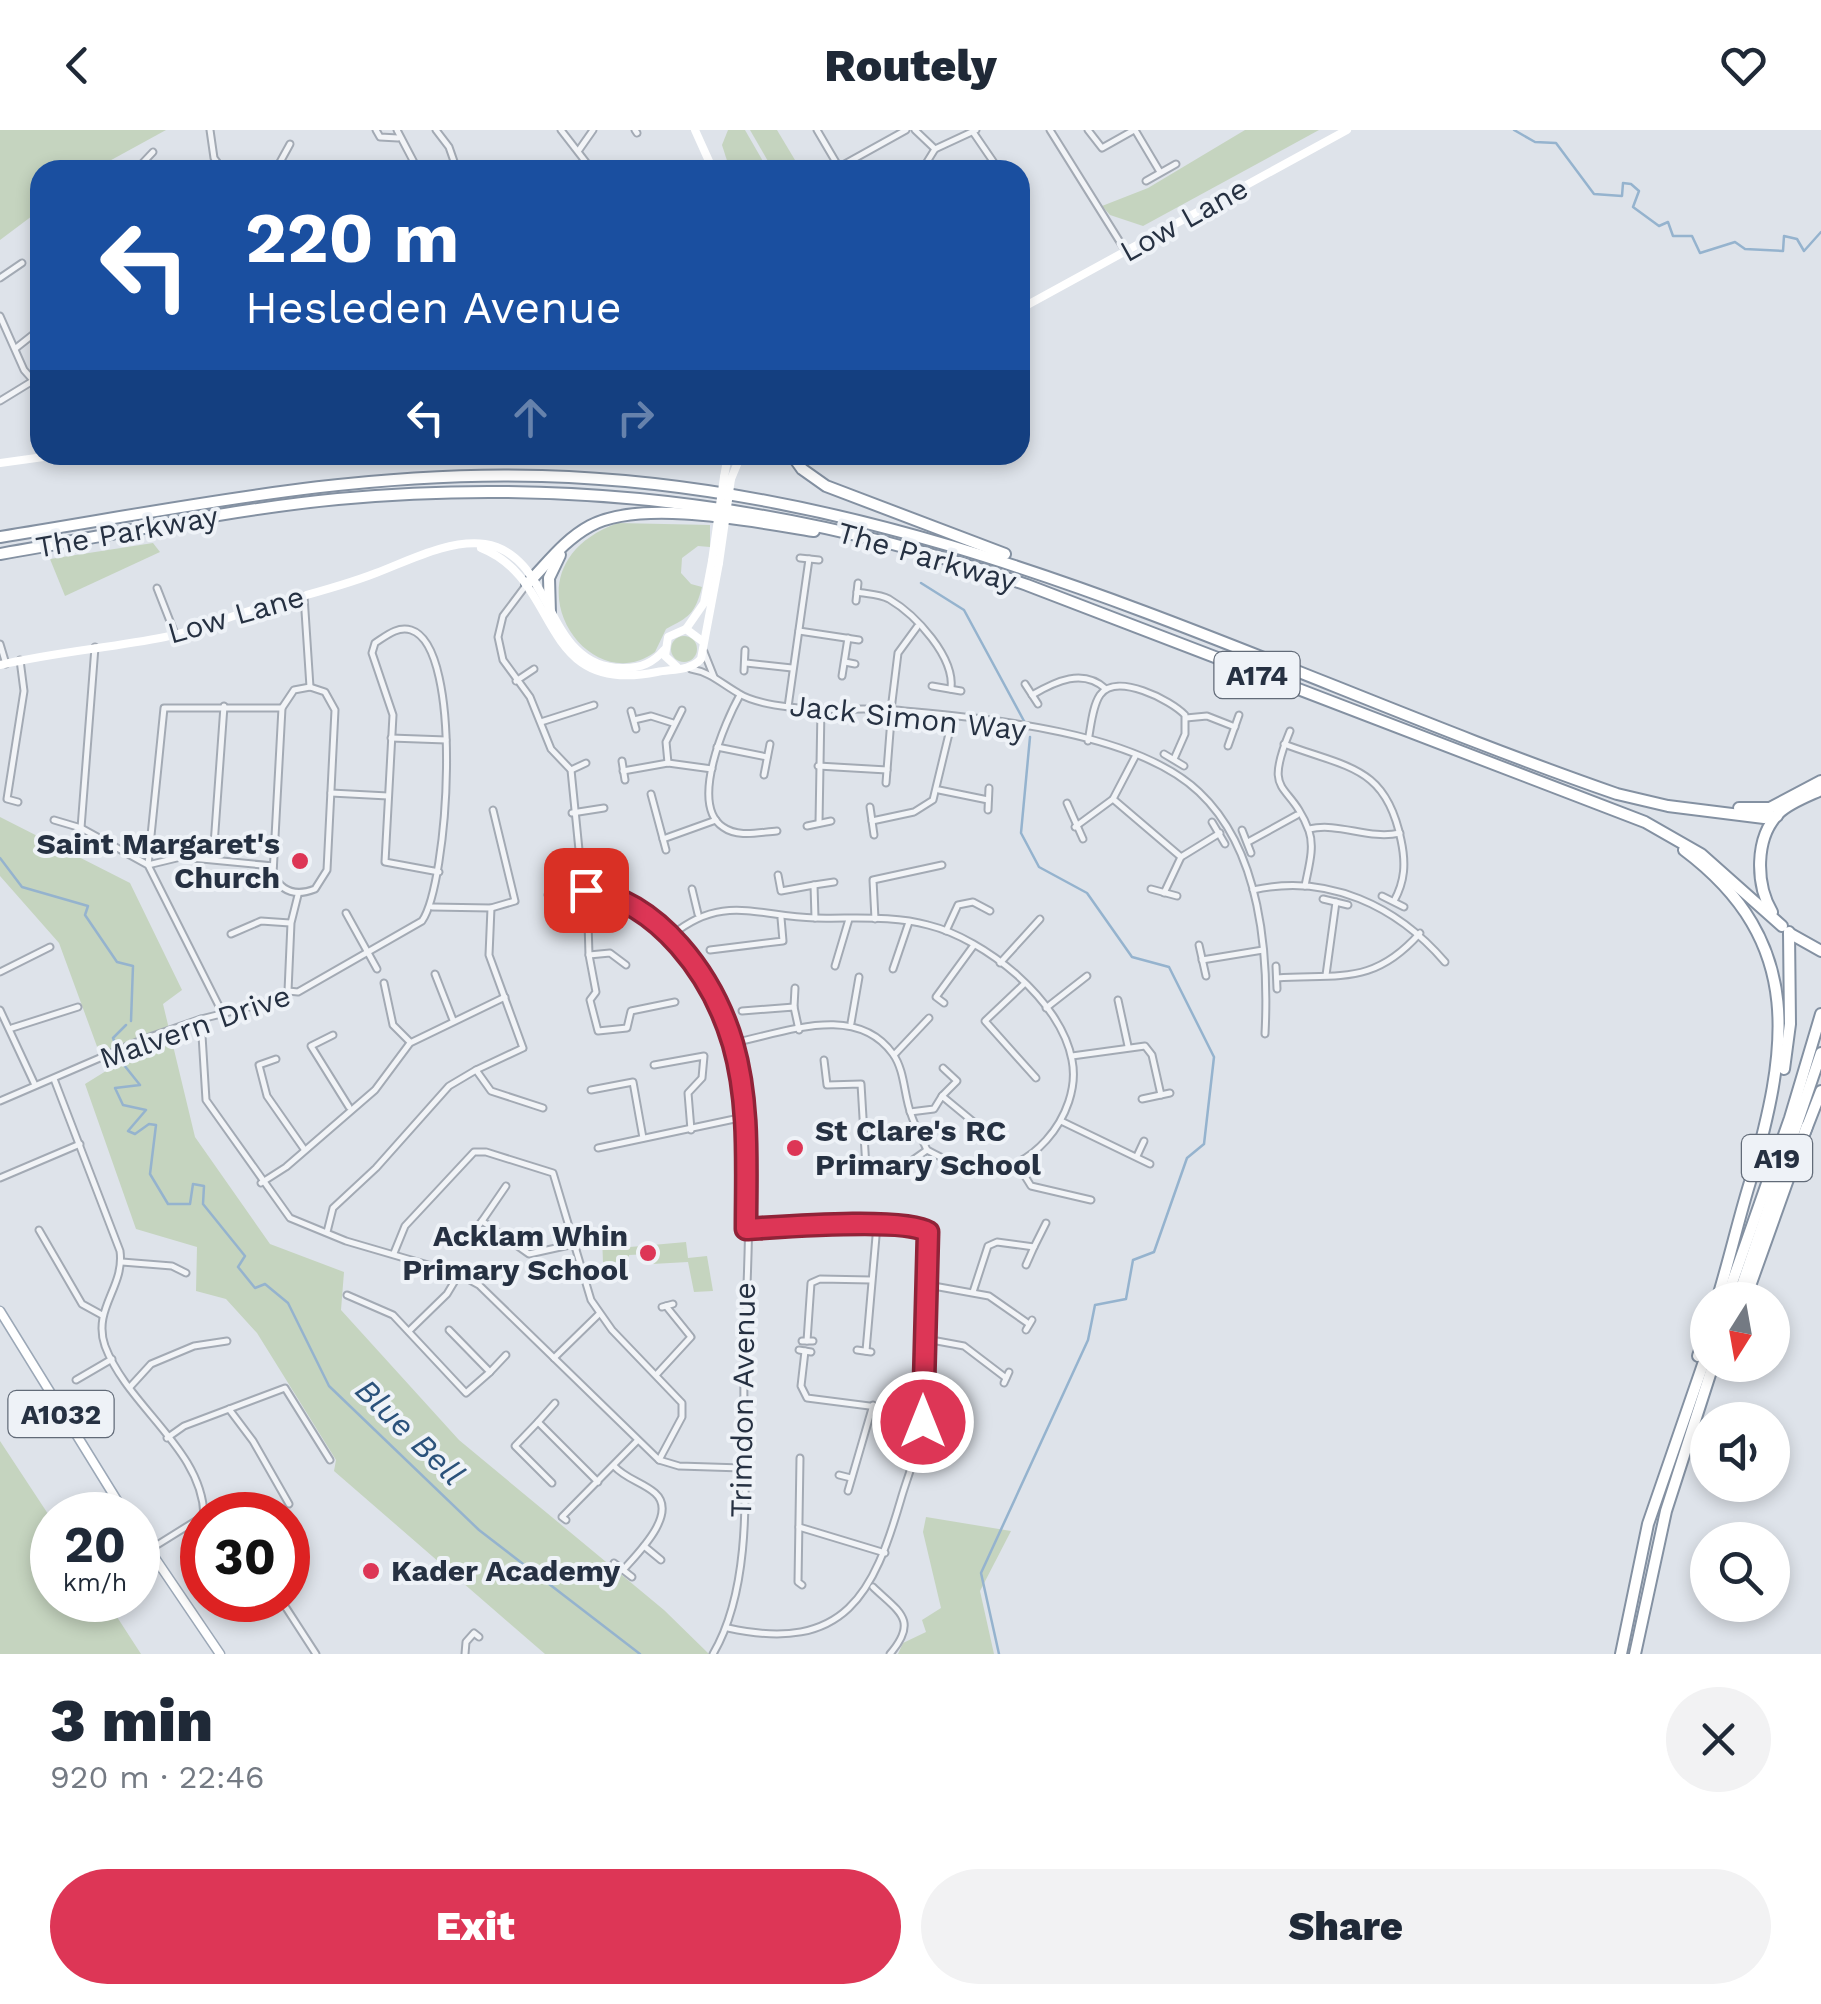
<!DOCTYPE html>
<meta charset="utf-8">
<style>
:root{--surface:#fff;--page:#f2f2f3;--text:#1f2937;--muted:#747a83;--accent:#dd3656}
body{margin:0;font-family:"Work Sans",sans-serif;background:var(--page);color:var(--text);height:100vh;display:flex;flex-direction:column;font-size:38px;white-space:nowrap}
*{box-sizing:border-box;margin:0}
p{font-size:32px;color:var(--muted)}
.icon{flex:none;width:55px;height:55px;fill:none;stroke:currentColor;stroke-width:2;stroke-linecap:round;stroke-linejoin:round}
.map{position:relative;height:1524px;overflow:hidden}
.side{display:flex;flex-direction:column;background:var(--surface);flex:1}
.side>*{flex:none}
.banner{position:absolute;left:30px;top:30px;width:1000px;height:305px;border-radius:30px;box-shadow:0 5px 15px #0003;background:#1a4fa0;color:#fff;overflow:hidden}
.needle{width:65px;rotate:191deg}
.buttons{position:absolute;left:1690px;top:1152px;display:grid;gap:20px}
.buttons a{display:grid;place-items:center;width:100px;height:100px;border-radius:50%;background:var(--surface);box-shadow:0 5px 15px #0003;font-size:50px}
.speed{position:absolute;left:30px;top:1362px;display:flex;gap:20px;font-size:50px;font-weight:700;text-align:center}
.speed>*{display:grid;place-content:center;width:130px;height:130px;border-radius:50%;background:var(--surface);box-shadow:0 5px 15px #0003;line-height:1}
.speed small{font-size:25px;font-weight:400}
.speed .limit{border:15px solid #d22;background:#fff;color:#111}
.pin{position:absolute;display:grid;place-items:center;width:85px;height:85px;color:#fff;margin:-42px;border-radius:20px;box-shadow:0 5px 15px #0006}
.me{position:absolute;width:110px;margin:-55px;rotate:0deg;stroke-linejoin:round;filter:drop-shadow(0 0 8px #0008)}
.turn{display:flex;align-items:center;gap:35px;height:210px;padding:0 50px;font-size:45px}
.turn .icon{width:130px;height:130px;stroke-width:2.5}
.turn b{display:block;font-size:70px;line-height:85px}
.lanes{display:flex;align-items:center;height:95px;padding:0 50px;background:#0003;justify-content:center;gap:50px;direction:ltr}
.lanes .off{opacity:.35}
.round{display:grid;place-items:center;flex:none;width:105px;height:105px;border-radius:52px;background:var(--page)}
.summary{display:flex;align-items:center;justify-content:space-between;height:170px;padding:0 50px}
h1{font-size:60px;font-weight:800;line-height:75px}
.action{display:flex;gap:20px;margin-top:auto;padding:20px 50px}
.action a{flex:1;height:115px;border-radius:60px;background:var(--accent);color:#fff;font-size:40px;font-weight:800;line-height:115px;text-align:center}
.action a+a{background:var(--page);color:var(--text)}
header{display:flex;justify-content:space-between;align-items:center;height:130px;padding:0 50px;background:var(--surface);font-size:45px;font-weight:800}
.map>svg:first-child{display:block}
.green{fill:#c5d4bf}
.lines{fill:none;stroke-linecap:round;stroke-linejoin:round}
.stream{stroke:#95b3ce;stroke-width:2.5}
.street-casing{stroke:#a3aab4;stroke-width:9}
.primary-casing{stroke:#9ca8b7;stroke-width:11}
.highway-casing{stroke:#8491a2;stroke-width:14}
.street{stroke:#f2f4f7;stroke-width:5}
.secondary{stroke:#fff;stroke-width:8}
.primary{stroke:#fff;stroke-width:8}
.highway{stroke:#fff;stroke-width:10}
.secondary-bridge{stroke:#fff;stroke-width:8}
.route-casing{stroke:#902338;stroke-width:25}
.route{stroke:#dd3656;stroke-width:18}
.poi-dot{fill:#dd3656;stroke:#eef2f7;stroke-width:4}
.labels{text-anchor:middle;stroke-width:8;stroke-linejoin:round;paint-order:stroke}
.shield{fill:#eef2f7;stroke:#626b78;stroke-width:2.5}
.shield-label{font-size:28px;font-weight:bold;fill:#263142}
.street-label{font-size:30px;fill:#263142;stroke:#eef2f7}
.poi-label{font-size:30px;font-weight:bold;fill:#263142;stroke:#eef2f7;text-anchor:end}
.water-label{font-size:32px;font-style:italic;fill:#2b527b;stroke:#eef2f7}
</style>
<header><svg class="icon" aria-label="back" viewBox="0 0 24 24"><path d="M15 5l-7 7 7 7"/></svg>Routely<svg class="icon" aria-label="heart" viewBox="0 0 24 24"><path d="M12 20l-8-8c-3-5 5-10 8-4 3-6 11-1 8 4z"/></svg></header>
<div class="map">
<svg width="1821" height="1524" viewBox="0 0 1821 1524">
<rect width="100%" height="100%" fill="#dee3ea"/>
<g class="green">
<path d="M0,0h166l-73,40h-53v40l-40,30z"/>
<path d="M728,0h17l23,40h-38l-8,-25z"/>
<path d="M750,0h27l24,40h-28z"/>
<path d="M1245,0h74l-176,96 -33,-11 -8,-9 46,-18z"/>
<path d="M618,393l92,2v22l-12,-1 -16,12 -1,15 10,11 11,3c-7,27 -13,30 -36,42l-11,23c-69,51 -157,-86 -37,-129z"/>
<path d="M153,413l7,9 -95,44 -15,-37z"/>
<circle cx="684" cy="519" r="13"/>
<path d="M0,687l130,66 52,107 -19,14 32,133 75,107 74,28 -3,38 118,130 205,170 45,44h-164l-211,-183 2,-11 -79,-127 -31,-34 -30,-8 1,-44 -61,-18 -51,-145 21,-13 -47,-128 -59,-67z"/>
<path d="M629,1104l1,13 56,-5 2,16 19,-2 6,35 -19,1 -6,-30 -36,2 -2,-10 -21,1v7l-26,1 -1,-28z"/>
<path d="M0,1311l52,79v80h54l35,54h-141z"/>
<path d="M926,1387l85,14 -31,60 14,63h-96l5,-11 23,-11 -4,-12 19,-12 -18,-76z"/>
</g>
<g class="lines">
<g class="stream">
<path d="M1514,0l21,12 21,1 38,51 28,2 1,-13 8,1 8,7 -6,16 26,19 9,-4 5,14h19l8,17 35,-11 10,7 38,2 1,-15 13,3 7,12 17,-19"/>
<path d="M921,453l43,27 60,111"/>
<path d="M0,728l22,29 66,19 -3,9 32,47 16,4 -2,55"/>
<path d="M126,895l-13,13 11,27 16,20 -25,3 8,17 23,5 -18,21 7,3 14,-10 7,1 -6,49 18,30h22l3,-20 11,2 -1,18 42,52 -7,11 17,21 10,-4 23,19 41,83 150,144 161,124"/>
<path d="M999,1524l-18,-81 107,-233 7,-35 31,-6 7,-39 21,-8 33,-94 17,-14 10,-87 -45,-90 -37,-10 -45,-64 -48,-26 -18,-34 9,-96"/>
</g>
<defs>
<g id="street">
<path d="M210,0l4,28 9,12"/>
<path d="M376,0l4,7 18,1"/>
<path d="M397,0l21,40"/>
<path d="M436,0l13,17 8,23"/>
<path d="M561,0l31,40"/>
<path d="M635,0l2,3"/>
<path d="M817,0l20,34 6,1 63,-35"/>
<path d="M915,0l20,19"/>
<path d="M1050,0l75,120"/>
<path d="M1088,0l14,18 32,-18"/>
<path d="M1135,0l25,42"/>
<path d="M973,2l26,38"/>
<path d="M935,19l41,-19"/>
<path d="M579,20l14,-20"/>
<path d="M279,34l11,-20"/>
<path d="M960,35l3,5"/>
<path d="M136,40l17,-18"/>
<path d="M266,40l13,-6 14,6"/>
<path d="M922,40l13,-21"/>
<path d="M1146,51l30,-17"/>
<path d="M0,148l22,-15"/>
<path d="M0,186l24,54 16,18"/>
<path d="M16,218l24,-19"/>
<path d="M0,271l31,-19"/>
<path d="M800,428l19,2"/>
<path d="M527,454l-24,32 -5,21 5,23 27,37 21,52 20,21 9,90"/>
<path d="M157,458l18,46"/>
<path d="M857,462c10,2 23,2 32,7 27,16 66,58 62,90"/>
<path d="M304,466l6,91"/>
<path d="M856,471l2,-18"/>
<path d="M799,501l60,9"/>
<path d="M0,514l6,20"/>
<path d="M704,522l10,25"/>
<path d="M845,532l10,2"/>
<path d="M746,533l46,5"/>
<path d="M691,539c19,3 31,15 47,24 14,9 34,12 51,14 34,5 71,0 106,3 86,8 239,20 304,82 62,58 70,162 66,242"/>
<path d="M744,541l1,-21"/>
<path d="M842,546l6,-38"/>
<path d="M516,551l18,-12"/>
<path d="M1025,554l13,20"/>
<path d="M932,556l29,5"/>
<path d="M310,557l15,5 10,18 -8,160 -12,19c-18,7 -33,4 -42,-15l9,-166 12,-18z"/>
<path d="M740,565c-15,27 -51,109 -17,132 15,11 37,5 54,4"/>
<path d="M1032,565c24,-14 51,-27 74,-6"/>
<path d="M788,577l21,-148"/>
<path d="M891,580l7,-57 19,-26"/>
<path d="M631,581l5,18"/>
<path d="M1186,588l21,-2 28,11"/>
<path d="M634,590l17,-4 22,7"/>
<path d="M541,592l53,-17"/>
<path d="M1290,601c-28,68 0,48 19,100 6,17 -1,38 -4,55"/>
<path d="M391,608l55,2"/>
<path d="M1088,611c3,-14 4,-34 12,-46 16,-23 71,5 85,20v19l-11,25"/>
<path d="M1284,614c64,24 102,22 117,96 5,23 4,41 -7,61"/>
<path d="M1228,616l11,-31"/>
<path d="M717,617l50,10"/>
<path d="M1164,624l20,12"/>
<path d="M622,631l3,19"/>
<path d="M668,633l-2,-21 16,-32"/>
<path d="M818,636l69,4"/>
<path d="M571,640l15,-7"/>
<path d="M623,641l45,-8 44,6"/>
<path d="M764,645l6,-31"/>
<path d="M886,653l5,-64"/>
<path d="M939,660l49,10"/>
<path d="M331,663l57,3"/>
<path d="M651,664l15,56"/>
<path d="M1113,669l68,58"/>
<path d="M18,672l-11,-3 17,-108 -4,-31"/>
<path d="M1067,673l16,36"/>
<path d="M870,677l4,28"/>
<path d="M988,680l1,-22"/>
<path d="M572,683l32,-5"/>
<path d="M54,690l27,8 67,37 75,149"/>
<path d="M872,691l42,-9 19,-12 20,-83"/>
<path d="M1212,692l13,22"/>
<path d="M819,693l2,-115"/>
<path d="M807,696l24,-5"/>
<path d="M1075,697l38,-28 23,-44"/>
<path d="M81,698l14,-181"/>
<path d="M1309,699c31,-7 59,11 91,4"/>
<path d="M1242,700l9,23"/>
<path d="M663,709l53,-19"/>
<path d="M1248,712l49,-27"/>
<path d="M213,729l11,-153"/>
<path d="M568,732l39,-7"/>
<path d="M273,736l-92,-9 -33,8 16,-157h118"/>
<path d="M778,745l3,16 33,-6 1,33"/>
<path d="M814,755l20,-3"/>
<path d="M692,759l6,25"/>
<path d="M1151,759l26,7"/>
<path d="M587,760l2,65 7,37 -6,8 8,31 29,-3 4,-17 44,-9"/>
<path d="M1253,760c75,-17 144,16 192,72"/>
<path d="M1164,763l17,-36 39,-24"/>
<path d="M548,765c54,-7 60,-6 104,26 125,90 94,315 92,450 -2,88 14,206 -31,283"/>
<path d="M1382,766l22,11"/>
<path d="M1323,769l25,6"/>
<path d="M432,777l59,1 24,-7 -22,-91"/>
<path d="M346,783l31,56"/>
<path d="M875,789l-2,-39 69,-15"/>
<path d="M946,801l12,-26 15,-3 17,9"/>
<path d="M231,804l30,-13 29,2"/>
<path d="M672,805c50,-41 84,-19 143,-17 37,1 78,-3 113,7 57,14 133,75 144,135 11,54 -45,123 -103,109 -14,-4 -29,-12 -42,-19 -5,-12 -12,-23 -16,-36 -7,-18 -6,-43 -18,-60 -37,-52 -109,-21 -161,-11"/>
<path d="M1199,815l7,31"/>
<path d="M710,820l73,-9 -2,-23"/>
<path d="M589,825l21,-2 16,12"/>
<path d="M1202,830l61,-10"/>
<path d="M1000,833l40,-44"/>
<path d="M835,836l14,-47"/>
<path d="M1276,836l1,23"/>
<path d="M893,839l16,-47"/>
<path d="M0,842l50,-25"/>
<path d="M435,844l18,46"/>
<path d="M1326,845l10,-73"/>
<path d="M1277,848c64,-4 97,7 143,-45"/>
<path d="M384,853l9,42 17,17"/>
<path d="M1024,854l-39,37 51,57"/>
<path d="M288,861l3,-68 7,-28"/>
<path d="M1118,870l10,46"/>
<path d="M944,873l-8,-6 38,-52"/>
<path d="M794,877l1,-19"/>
<path d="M1046,878l41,-32"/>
<path d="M0,880l35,75"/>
<path d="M742,881l52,-4 5,23"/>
<path d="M201,889l5,81 84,118 56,23 113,33 20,11 180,175 20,6 63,2"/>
<path d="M851,893l8,-46"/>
<path d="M12,898l66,-21"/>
<path d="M333,905l-22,11 38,61"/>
<path d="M894,925l35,-37"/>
<path d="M1072,926l73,-10 7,9 9,40"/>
<path d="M276,929l-17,6 8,31 37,53"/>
<path d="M824,930l3,25 34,-1 5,84 44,-6 17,-12"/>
<path d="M654,935l50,-9 -2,22 -14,15 3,37"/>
<path d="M476,940l47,-22 -34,-93 2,-47"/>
<path d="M54,949l66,172c5,36 -28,58 -15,95 23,61 97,103 99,169"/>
<path d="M591,960l42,-8 10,56"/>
<path d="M942,966l15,-15 -14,-13"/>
<path d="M1142,969l28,-6"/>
<path d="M0,971l144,-62 57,-20 81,-20 6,-8 10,1 124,-71c26,-37 43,-274 -11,-291 -14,-4 -25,6 -36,13l-3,10 21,62 -8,147 54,10"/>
<path d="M910,982l24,-3 8,-13 40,33"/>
<path d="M1061,991l89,43"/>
<path d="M598,1018l146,-31"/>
<path d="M1137,1026l7,-15"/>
<path d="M1018,1035l13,21 60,14"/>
<path d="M0,1048l80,-34"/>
<path d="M261,1053l25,-16 89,-77 35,-47 95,-46"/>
<path d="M506,1056l-24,35 47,33 45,-10"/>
<path d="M39,1100l43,74 20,11"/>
<path d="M327,1102l6,-24 43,-40 73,-82 27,-16 15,21 52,17"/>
<path d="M467,1111l15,-20"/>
<path d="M394,1123l11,-27 69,-74h12l67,21 38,127 21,30 70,73v14l-23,43"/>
<path d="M122,1132l50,4 14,7"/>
<path d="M1026,1135l8,-18"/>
<path d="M928,1155l61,11 40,28"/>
<path d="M973,1162l15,-46 9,-4 37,5 12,-24"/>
<path d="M347,1165l46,20 73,78 24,-21 -41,-42"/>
<path d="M662,1177l11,-3"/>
<path d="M1026,1200l6,-10"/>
<path d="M409,1201l38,-37 12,-20"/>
<path d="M926,1209l38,7 42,32"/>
<path d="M802,1211h11"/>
<path d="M807,1211l4,-58 9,-4 51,1"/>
<path d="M799,1220l12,2"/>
<path d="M857,1220l14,2"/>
<path d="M805,1221l-4,35 6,12 117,15"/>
<path d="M866,1221l11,-126"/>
<path d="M554,1228l45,-44"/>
<path d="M490,1242l16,-17"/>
<path d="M657,1244l34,-37 -25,-31"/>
<path d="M76,1250l36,-21"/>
<path d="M1004,1253l5,-11"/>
<path d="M130,1257l21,-23 43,-18 33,-5"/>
<path d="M229,1279l24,32 36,63"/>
<path d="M538,1292l17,-19"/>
<path d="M167,1308l17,-12 101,-38 45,72"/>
<path d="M800,1328l-2,124 4,3"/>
<path d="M614,1336c12,13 28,16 41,27 24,21 -19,62 -32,77"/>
<path d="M839,1345l12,3"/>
<path d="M552,1353l-37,-37 23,-24 60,60"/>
<path d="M848,1361l25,-86"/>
<path d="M566,1390l-4,-3 75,-76"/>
<path d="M799,1397l86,26"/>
<path d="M644,1416l17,14"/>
<path d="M149,1420l53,-33"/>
<path d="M614,1433l18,14"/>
<path d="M873,1457c26,25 46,33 17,67"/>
<path d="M281,1470l35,54"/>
<path d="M728,1498c118,26 146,-36 173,-129 8,-28 22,-59 24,-89 2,-18 -2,-36 -1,-54 1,-38 5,-76 7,-115l-5,-11 -58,-5 -122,4"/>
<path d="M465,1524l1,-12 8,-9 5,4"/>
</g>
<g id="primary">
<path d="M0,1181l126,204"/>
<path d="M138,1403l82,121"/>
</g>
<g id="highway">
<path d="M792,325l10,14 24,17 179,68"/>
<path d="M0,407c181,-29 358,-67 542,-61 391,11 715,193 1075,318l51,12 96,12 13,-2"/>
<path d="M0,424c112,-19 225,-44 338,-55 235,-22 466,8 689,86l618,237 56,32 81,72"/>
<path d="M527,454c20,-20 37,-44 63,-58 52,-28 166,-4 224,5"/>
<path d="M550,484l-1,-36 11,-23"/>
<path d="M1739,678h31l51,-27"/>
<path d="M1684,720c124,93 103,201 66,332 -12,39 -21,79 -33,118"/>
<path d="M1772,782c-16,-27 -18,-74 7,-99 10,-10 29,-17 42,-23"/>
<path d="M1789,803l32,18"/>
<path d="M1784,939l6,-45 -1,-92"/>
<path d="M1805,1002l16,-41"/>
<path d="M1726,1170l64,-182 31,-104"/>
<path d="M1737,1170l84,-247"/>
<path d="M1745,1170l62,-174"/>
<path d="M1698,1226l10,-27"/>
<path d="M1621,1524l27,-130 60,-174"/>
<path d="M1635,1524l31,-143 47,-146"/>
</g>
</defs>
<use href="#street" class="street-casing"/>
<use href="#primary" class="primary-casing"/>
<use href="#highway" class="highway-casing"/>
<use href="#street" class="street"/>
<g class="secondary">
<path d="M695,0l18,40"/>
<path d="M1020,179l327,-179"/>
<path d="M0,333l58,-8"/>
<path d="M724,347l4,-22"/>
<path d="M731,349l10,-24"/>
<path d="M481,418c82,32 55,149 176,124 16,-3 33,-1 44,-13l18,-96"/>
<path d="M686,499l18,-26 8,-42"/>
<path d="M0,535c55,-13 110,-17 165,-28 29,-6 58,-18 87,-27 41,-12 83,-21 124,-37 32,-12 73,-34 109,-29 71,11 58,126 139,124 17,0 29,-5 40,-18"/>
<path d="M677,537l-12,-11 3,-19 18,-8 16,12"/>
</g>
<use href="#primary" class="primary"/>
<use href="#highway" class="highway"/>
<g class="secondary-bridge">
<path d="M712,431l12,-84"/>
<path d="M719,433l12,-84"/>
</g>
</g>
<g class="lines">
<defs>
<path id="route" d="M586,760c73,11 127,86 147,154 17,59 13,124 13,185 34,-2 159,-12 182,3l-5,190"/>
</defs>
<use href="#route" class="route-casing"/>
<use href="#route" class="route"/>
</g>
<g class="poi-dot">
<circle cx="300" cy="731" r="10"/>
<circle cx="795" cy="1018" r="10"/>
<circle cx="648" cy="1123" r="10"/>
<circle cx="371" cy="1441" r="10"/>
</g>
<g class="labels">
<g class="shield">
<rect x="1214.5" y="522" width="85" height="46" rx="8"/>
<rect x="1742" y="1005" width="70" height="46" rx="8"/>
<rect x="8.5" y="1261" width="105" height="46" rx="8"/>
</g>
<g class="shield-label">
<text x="1257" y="555">A174</text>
<text x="1777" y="1038">A19</text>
<text x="61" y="1294">A1032</text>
</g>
<g class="street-label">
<text transform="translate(1184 90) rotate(-29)" y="10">Low Lane</text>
<text transform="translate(127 402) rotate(-10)" y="10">The Parkway</text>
<text transform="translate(927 427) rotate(16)" y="10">The Parkway</text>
<text transform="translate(236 485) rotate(-16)" y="10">Low Lane</text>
<text transform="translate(908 588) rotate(6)" y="10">Jack Simon Way</text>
<text transform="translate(195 897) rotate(-19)" y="10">Malvern Drive</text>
<text transform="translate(743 1270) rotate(-89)" y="10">Trimdon Avenue</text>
</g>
<g class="poi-label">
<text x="280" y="724">Saint Margaret's<tspan x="280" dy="34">Church</tspan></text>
<text x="815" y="1011" text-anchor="start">St Clare's RC<tspan x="815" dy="34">Primary School</tspan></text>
<text x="628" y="1116">Acklam Whin<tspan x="628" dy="34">Primary School</tspan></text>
<text x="391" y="1451" text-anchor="start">Kader Academy</text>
</g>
<g class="water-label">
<text transform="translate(410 1302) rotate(44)" y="11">Blue Bell</text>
</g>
</g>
</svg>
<div class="buttons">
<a><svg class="needle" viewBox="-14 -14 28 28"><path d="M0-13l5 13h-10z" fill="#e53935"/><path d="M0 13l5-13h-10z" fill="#747a83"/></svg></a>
<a><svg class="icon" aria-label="sound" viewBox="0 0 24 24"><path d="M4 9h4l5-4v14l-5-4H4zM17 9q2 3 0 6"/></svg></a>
<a><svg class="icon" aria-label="search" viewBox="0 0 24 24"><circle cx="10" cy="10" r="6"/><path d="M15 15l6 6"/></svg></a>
</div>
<div class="speed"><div>20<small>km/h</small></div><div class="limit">30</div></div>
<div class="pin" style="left:586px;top:760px;background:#d93025"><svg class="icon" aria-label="arrive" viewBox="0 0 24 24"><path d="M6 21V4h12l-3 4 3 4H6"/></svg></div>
<svg class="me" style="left:923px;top:1292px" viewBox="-20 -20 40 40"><circle r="17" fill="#dd3656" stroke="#fff" stroke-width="3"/><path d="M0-11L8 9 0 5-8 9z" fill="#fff"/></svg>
<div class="banner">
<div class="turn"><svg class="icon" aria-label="left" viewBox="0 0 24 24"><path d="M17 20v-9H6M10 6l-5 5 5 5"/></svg><div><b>220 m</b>Hesleden Avenue</div></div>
<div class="lanes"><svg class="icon" aria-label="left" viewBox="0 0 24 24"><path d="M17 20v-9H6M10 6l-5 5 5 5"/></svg><svg class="icon off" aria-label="ahead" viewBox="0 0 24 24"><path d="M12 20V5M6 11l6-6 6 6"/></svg><svg class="icon off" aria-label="right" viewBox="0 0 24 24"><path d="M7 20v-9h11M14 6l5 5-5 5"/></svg></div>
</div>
</div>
<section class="side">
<div class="summary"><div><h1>3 min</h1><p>920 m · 22:46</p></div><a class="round"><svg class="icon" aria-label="close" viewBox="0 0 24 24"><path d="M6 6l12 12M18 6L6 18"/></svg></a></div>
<div class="action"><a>Exit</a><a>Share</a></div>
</section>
